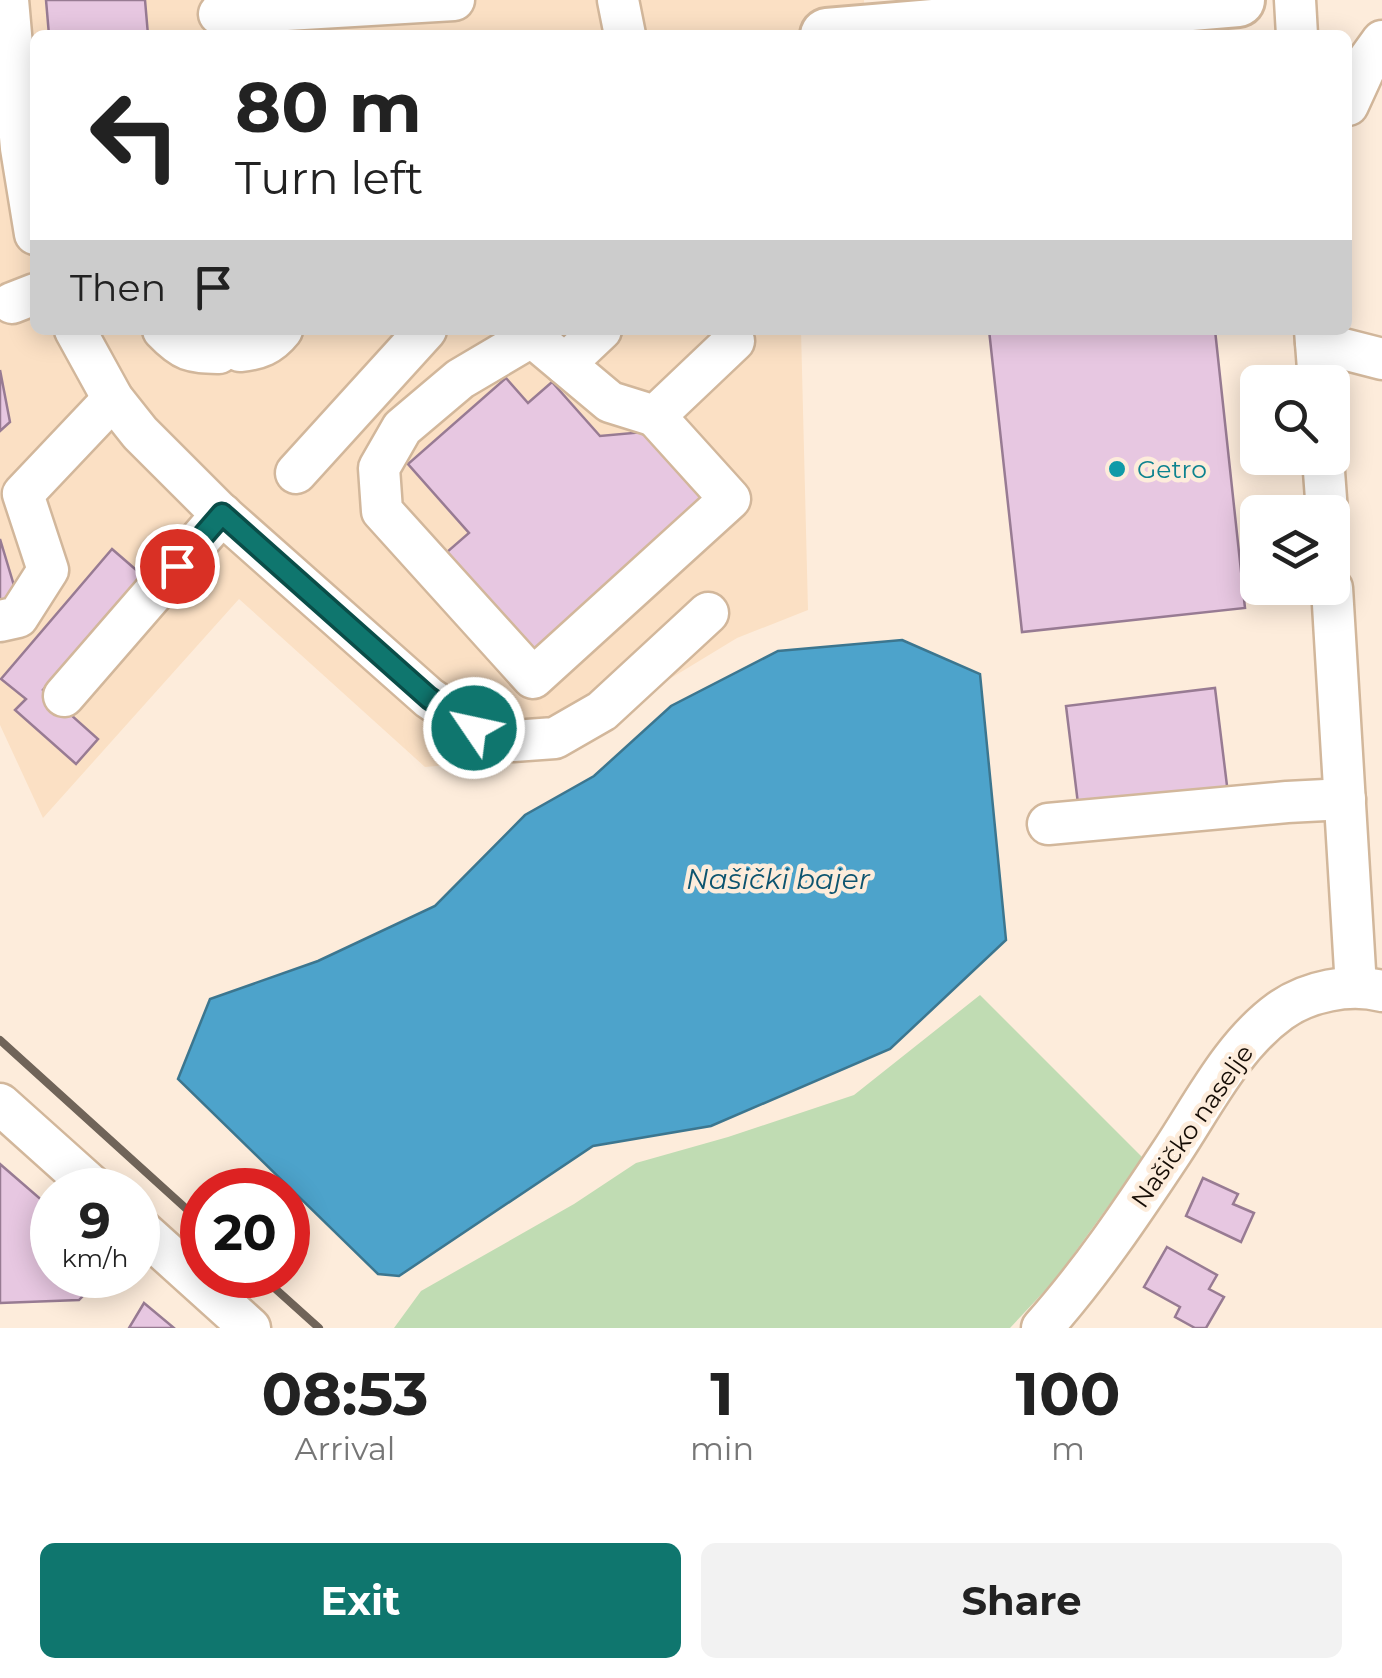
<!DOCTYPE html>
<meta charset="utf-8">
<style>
:root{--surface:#fff;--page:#f2f2f2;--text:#222;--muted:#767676;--accent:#0f766e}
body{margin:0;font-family:Montserrat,sans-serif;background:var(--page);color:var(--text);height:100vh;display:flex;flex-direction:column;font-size:38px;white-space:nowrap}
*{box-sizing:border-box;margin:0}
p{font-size:32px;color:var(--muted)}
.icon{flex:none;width:55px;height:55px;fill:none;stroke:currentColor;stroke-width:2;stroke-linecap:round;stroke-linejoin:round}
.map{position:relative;height:1328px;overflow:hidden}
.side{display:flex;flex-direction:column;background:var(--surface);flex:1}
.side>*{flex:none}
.top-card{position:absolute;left:30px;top:30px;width:1322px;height:305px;border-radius:15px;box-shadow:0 5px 25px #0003;background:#fff;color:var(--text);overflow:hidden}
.tools{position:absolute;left:1240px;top:365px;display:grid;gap:20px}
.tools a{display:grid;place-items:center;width:110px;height:110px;border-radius:15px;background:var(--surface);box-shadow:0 5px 25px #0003;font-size:50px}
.speed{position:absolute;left:30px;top:1168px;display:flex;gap:20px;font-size:50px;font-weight:700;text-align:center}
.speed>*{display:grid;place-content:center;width:130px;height:130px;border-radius:50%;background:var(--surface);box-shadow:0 5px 25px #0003;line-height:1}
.speed small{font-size:25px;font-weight:400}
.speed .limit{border:15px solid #d22;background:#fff;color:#111}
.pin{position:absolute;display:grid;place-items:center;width:85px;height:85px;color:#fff;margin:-42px;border:5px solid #fff;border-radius:50%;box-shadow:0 2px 10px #0007}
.me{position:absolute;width:110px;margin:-55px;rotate:304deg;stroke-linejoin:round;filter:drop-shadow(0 0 8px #0008)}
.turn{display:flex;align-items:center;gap:35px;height:210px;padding:0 40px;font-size:45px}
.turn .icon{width:130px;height:130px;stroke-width:2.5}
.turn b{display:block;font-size:70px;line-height:85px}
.then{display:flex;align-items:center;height:95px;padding:0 40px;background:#0003;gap:20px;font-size:38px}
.eta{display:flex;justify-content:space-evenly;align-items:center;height:170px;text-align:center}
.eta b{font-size:60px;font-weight:700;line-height:70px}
.cta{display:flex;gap:20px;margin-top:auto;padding:20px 40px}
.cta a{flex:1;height:115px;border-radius:15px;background:var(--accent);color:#fff;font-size:40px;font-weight:700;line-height:115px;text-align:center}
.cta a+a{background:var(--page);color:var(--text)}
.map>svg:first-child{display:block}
.built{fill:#fbe0c4}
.green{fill:#c0dcb3}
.water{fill:#4da3cb;stroke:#3c768f;stroke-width:2.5}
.building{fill:#e7c7e1;stroke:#987b93;stroke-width:2.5}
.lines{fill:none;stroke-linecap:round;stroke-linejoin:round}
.minor-casing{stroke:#d2b79b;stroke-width:45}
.major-casing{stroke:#d2b79b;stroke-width:58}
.minor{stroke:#fff;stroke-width:40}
.major{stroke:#fff;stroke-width:52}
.rail{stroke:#706459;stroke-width:8}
.route-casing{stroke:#0a4d48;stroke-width:25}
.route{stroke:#0f766e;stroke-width:18}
.culture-dot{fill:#0f9aa8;stroke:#fdecdb;stroke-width:4}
.labels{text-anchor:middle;stroke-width:9;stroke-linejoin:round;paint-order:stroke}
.culture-label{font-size:25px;fill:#0d838f;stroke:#fdecdb;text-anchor:start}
.street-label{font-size:25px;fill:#150c04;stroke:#fdecdb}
.water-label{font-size:28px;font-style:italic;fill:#0d546f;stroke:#fdecdb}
</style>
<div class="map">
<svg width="1382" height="1328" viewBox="0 0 1382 1328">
<rect width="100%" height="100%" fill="#fdecdb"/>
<path class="built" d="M0,0h864l1,35h-830v295h766l7,280 -71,28 -196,119 -116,10 -186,-168 -196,219 -43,-93z"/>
<path class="green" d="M980,995l163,163 -88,122 -45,48h-616l27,-37 153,-87 62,-41 92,-26 126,-42z"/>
<path class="water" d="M902,640l78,34 26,266 -116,109 -179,77 -118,20 -194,130 -21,-2 -200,-195 32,-80 108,-38 117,-55 90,-91 69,-39 77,-70 107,-55z"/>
<g class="building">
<path d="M46,0h99l3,35h-99z"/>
<path d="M204,330h43v9l-42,3z"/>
<path d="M989,330h226l30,278 -223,24z"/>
<path d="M0,370l10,52 -10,9z"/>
<path d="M506,378l22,25 24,-21 48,54 55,-5 59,67 -177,155 -90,-101 22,-19 -61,-69z"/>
<path d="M0,539l18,60 -18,5z"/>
<path d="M112,549l30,26 -99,115 55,49 -22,25 -61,-54 11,-11 -25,-20z"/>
<path d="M1215,688l14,114 -149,18 -14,-114z"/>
<path d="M0,1164l52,45v66h51l-24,25 -79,3z"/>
<path d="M1203,1178l35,16 -5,10 21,9 -13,29 -55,-26z"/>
<path d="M1167,1247l50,28 -8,14 15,8 -18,31h-11l-20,-11 5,-10 -36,-20z"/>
<path d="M144,1303l30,25h-45z"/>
</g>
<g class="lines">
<defs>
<g id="minor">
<path d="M8,0l13,148 14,86"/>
<path d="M618,0l7,35"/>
<path d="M1295,0l2,35"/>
<path d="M219,14l235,-14"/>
<path d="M1348,105l21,-46 13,-18"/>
<path d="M12,303l23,-9"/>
<path d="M75,330l38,69 27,34 78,78 211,187 45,30 39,13 42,-3 47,-27 106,-98"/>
<path d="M163,330c21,22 27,22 56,23"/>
<path d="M524,330l86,72 45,14 79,-75"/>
<path d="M1315,330l4,52"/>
<path d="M531,337l-71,42 -58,49 -23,40 3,43 151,167 197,-179 -75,-83"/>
<path d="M1316,342l66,17"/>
<path d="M240,351c19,-2 30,-6 42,-21"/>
<path d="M565,364l36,-34"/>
<path d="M1323,458l4,54"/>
<path d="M296,473l130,-143"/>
<path d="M1332,588l24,399"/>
<path d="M0,621l18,-4 30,-47 -25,-76 90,-95"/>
<path d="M64,696l158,-182"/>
<path d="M1048,824l239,-22 58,-3"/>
<path d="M0,1104l96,86"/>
<path d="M138,1227l112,101"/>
<path d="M1042,1328c49,-55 90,-116 131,-178 31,-47 60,-105 107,-139 28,-20 69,-28 102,-20"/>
</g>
<g id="major">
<path d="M827,35l411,-35"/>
<path d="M0,112l35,-3"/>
</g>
</defs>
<use href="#minor" class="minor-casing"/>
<use href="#major" class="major-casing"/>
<use href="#minor" class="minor"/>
<use href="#major" class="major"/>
<g class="rail">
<path d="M0,1040l202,183"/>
<path d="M260,1275l59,53"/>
</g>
</g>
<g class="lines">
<defs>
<path id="route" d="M177,566l45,-52 207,184 45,30"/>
</defs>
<use href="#route" class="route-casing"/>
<use href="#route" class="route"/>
</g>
<circle class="culture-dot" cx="1117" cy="469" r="10"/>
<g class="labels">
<g class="culture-label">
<text x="1137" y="478">Getro</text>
</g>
<g class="street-label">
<text transform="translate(1192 1126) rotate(-55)" y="9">Našičko naselje</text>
</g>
<g class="water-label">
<text x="778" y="889">Našički bajer</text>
</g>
</g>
</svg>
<div class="tools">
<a><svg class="icon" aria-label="search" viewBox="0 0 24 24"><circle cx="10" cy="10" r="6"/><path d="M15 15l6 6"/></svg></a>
<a><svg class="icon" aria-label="layers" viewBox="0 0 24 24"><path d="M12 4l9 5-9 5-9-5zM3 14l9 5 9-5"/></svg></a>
</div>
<div class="speed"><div>9<small>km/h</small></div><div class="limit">20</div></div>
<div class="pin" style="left:177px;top:566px;background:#d93025"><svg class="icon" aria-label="arrive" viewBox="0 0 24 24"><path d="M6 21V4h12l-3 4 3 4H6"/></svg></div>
<svg class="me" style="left:474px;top:728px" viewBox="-20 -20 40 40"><circle r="17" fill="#0f766e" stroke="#fff" stroke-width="3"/><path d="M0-11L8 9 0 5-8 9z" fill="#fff"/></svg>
<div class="top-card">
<div class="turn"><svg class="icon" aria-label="left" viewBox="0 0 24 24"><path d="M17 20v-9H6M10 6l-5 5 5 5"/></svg><div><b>80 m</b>Turn left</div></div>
<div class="then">Then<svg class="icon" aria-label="arrive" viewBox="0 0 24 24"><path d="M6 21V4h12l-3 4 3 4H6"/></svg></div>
</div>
</div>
<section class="side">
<div class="eta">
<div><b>08:53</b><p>Arrival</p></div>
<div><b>1</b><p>min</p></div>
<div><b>100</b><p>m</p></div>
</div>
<div class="cta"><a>Exit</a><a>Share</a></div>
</section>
